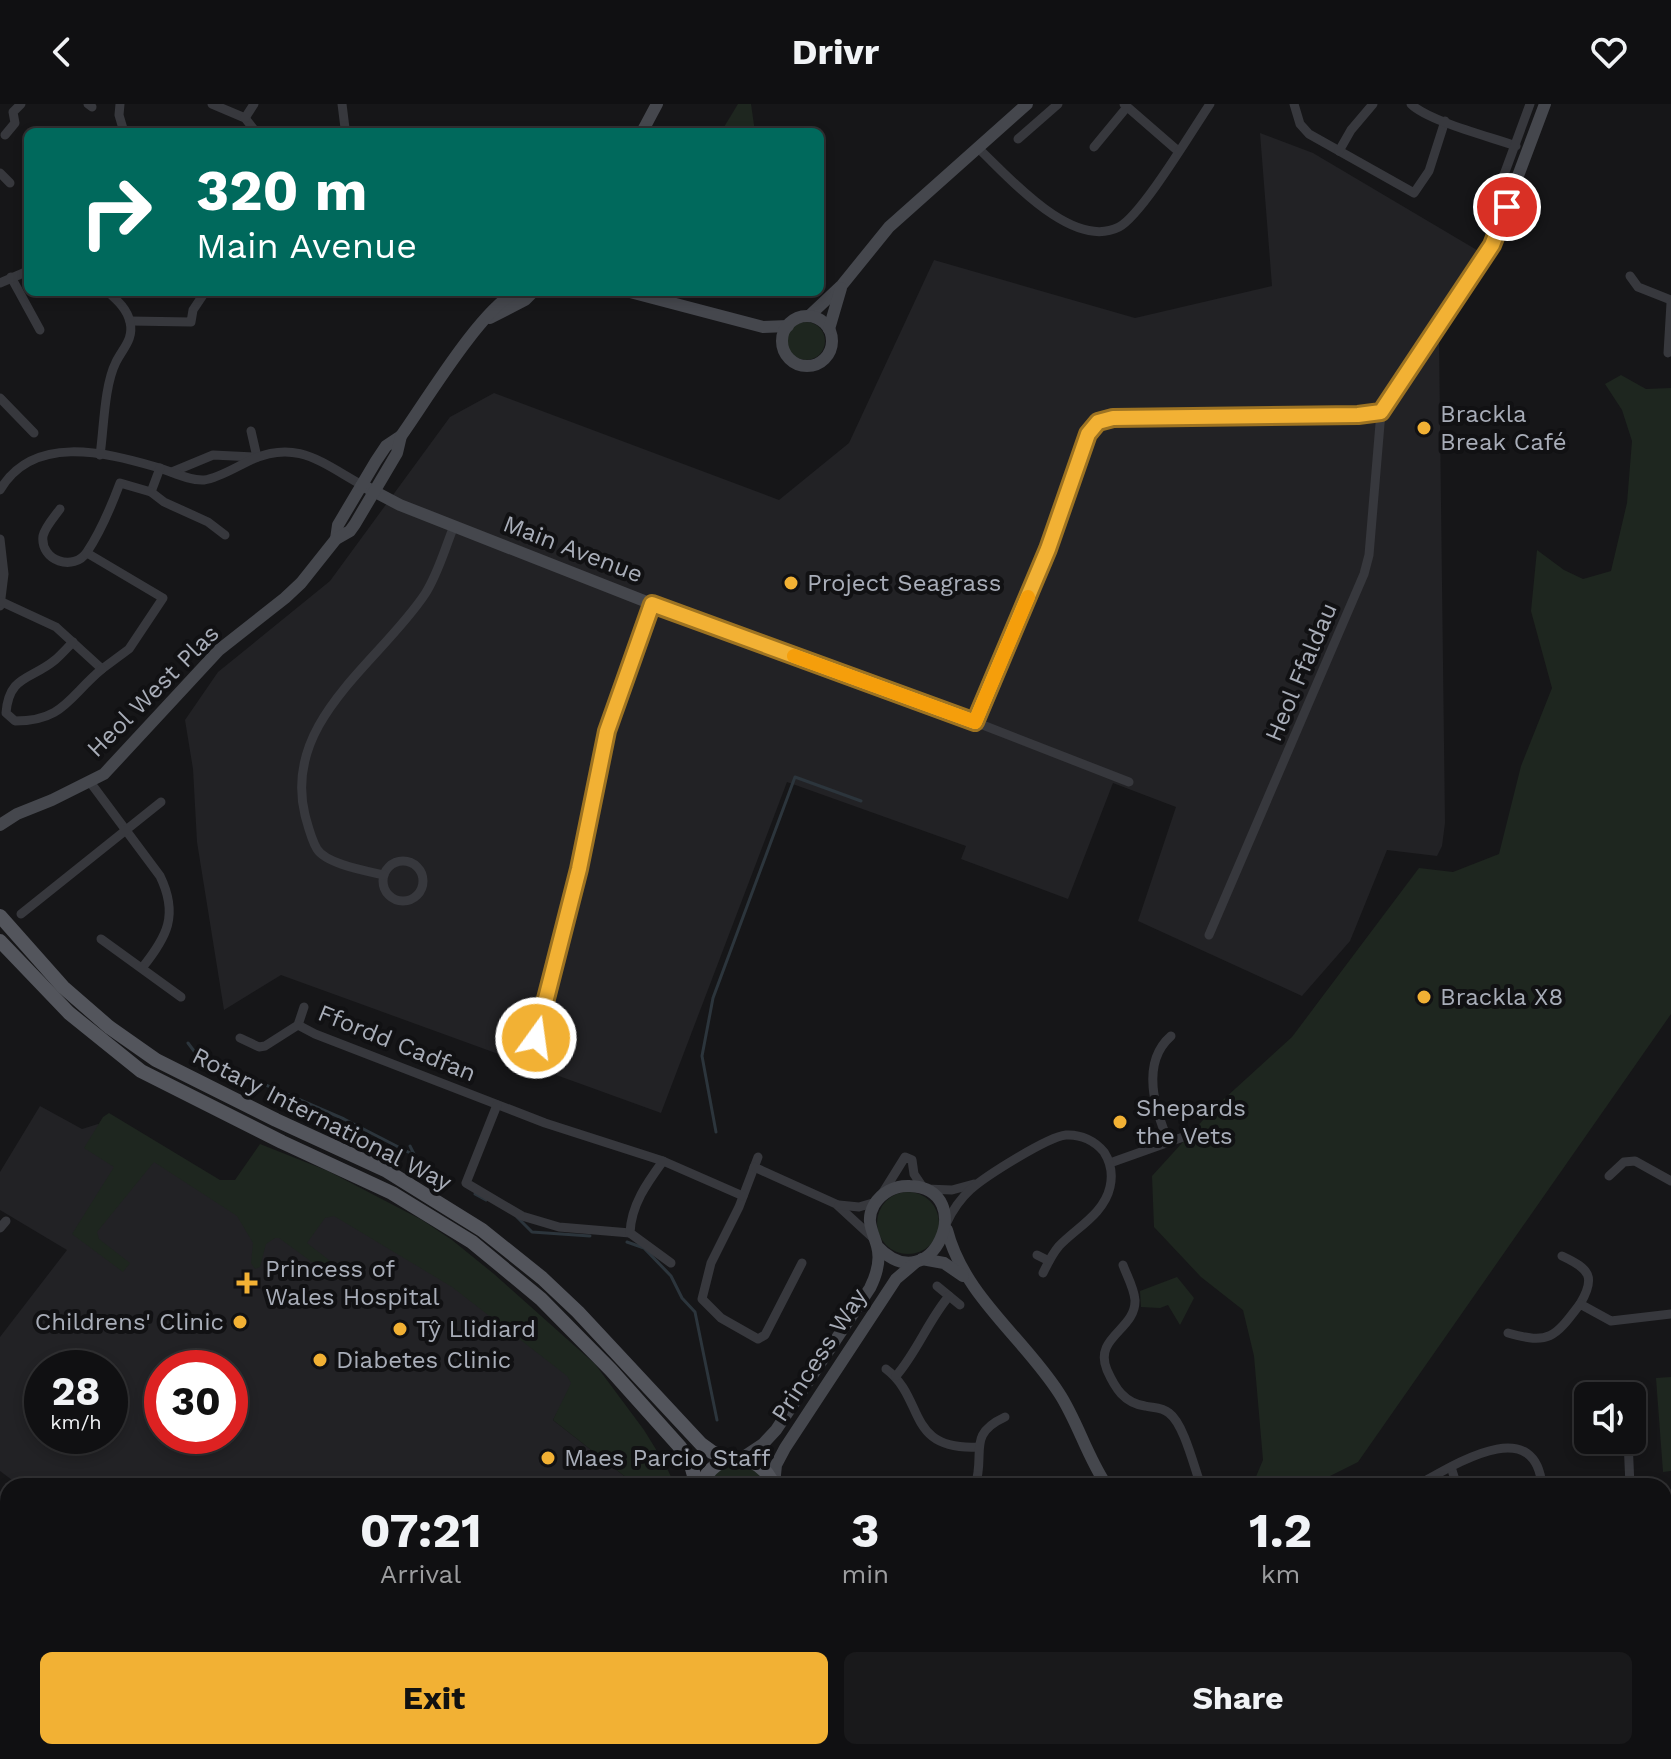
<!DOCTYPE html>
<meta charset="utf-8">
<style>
:root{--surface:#101012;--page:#19191b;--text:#f1f3f6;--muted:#9c9d9f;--line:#303032;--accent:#f2b134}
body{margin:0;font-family:"Work Sans",sans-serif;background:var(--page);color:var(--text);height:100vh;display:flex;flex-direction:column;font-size:30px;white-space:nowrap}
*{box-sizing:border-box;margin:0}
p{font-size:26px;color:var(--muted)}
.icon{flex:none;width:44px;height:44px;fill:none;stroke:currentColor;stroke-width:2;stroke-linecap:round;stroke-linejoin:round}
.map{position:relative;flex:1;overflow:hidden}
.side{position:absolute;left:0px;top:1374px;width:1672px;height:282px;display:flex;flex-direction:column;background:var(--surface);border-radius:24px 24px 0 0;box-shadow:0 4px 12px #0003,0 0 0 2px var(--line)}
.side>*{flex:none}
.guide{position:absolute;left:24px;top:24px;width:800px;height:168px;border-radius:12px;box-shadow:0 4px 12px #0003,0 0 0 2px var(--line);background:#00695c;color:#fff;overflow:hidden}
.controls{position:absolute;left:1574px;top:1278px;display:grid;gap:16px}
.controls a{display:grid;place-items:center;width:72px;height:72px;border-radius:12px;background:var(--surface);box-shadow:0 4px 12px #0003,0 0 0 2px var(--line);font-size:40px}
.speed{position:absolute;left:24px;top:1246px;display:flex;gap:16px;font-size:40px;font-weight:700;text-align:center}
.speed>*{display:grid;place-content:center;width:104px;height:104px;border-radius:50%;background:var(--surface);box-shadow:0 4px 12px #0003,0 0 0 2px var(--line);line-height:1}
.speed small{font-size:20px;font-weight:400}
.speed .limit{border:12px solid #d22;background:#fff;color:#111}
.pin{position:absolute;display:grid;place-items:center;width:68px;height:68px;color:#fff;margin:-34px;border:4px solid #fff;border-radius:50%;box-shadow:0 2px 8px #0007}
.me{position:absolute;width:88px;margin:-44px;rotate:14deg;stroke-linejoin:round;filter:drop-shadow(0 0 6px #0008)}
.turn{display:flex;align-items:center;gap:28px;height:168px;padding:0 40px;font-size:36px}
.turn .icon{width:104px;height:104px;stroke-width:2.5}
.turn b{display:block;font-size:56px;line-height:68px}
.eta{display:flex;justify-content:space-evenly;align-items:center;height:136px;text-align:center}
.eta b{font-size:48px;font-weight:700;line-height:56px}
.action{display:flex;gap:16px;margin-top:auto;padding:16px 40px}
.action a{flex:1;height:92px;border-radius:12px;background:var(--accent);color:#111;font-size:32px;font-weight:700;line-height:92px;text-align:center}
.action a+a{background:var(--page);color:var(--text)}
header{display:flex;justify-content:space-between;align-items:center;height:104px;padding:0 40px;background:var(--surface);font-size:36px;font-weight:700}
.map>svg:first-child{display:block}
.built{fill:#222225;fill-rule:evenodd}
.green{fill:#1e261f}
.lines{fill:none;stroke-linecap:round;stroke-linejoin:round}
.stream{stroke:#2c353c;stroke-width:3}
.street{stroke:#37383d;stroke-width:9}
.secondary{stroke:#45474d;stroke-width:12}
.primary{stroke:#53555c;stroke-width:14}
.route-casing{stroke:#9d7322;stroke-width:20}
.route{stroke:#f2b134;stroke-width:14}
.slow{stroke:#f59e0b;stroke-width:14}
.poi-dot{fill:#f2b134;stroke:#111113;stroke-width:3}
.labels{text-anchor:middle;stroke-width:8;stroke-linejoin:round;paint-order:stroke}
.poi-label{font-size:24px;fill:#a8adb8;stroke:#111113;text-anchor:start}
.street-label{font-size:24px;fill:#a8adb8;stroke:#111113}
</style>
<header><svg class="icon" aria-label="back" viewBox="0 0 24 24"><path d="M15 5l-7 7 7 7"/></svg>Drivr<svg class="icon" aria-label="heart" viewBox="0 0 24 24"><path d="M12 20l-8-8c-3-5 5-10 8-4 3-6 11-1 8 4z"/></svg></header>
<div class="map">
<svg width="1671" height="1655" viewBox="0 0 1671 1655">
<rect width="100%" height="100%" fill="#161618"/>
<g class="built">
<path d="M1260,29l53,20 179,106 -53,83 6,481 -3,23 -5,10 -50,-6 -37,91 -48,55 -164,-75 38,-114 -63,-24 -45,116 -107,-40 5,-13 -179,-64 -126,331 -380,-138 -57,35 -27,-168 -4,-73 -8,-49 33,-48 112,-91 120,-164 44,-24 285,107 70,-57 85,-183 201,58 137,-32z"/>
<path d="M40,1002l42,23 16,-5 122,60 120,27 164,105 67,55 1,15 -19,34 84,66h-617l-20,-15v-134l67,-87 -67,-40v-38zM42,1264h68v68h-68zM162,1264h68v68h-68z"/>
</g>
<g class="green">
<path d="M738,0h13l4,28h-34z"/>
<circle cx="806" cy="237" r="19"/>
<path d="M1621,271l25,14 25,-1v626l-313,448 -48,24h-58l11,-26 -9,-104 -11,-46 -42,-33 -47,-50 -2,-51 61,-67 79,-72 127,-169 34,4 46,-18 22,-88 31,-78 -21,-77 6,-61 27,20 19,9 28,-8 16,-68 5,-62 -10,-31 -17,-26z"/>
<path d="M109,1009l111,67h15l25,-36 68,27 94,49 30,20 42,34 101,90 49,66 21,34 7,15 -1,7h-34l-84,-66 18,-37 -4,-7 -115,-89 -118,-71 -9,2 -18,25 31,24 -7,9 -52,-38h-4l-9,6 -6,23 -5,2 -4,-6 2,-20 -16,-27 -83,-54 -57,70 2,7 31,24 -7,9 -51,-38 42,-67 -30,-19 19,-31z"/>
<circle cx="908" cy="1119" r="31"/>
<path d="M1177,1173l17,21 -14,27 -12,-20 -8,3 -19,-1 -1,-16z"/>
<path d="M1671,1273v94l-8,1 -7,-94z"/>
<path d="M742,1360l17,8 8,14h-61c7,-16 20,-20 36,-22z"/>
<path d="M1671,1543v112h-293l-10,-7h296v-100z"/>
</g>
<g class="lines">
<g class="stream">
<path d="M188,939l9,12 147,64 68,35"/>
<path d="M716,1028l-14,-76 11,-58 82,-221 66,24"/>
<path d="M410,1042l8,16"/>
<path d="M475,1090l11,6"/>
<path d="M517,1113l15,15 58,4"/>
<path d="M627,1138l17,6 27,28 11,22 13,14 22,108"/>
<path d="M829,1655v-7"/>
</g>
<g class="street">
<path d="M88,0l4,3"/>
<path d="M120,0l-1,11 5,17"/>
<path d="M212,0l33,14 11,14"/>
<path d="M342,0l3,24"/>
<path d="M1124,0l54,47"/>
<path d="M1294,0l6,20 9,10 105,59 15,-22 16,-50"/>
<path d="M1411,0c17,17 80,33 105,42"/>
<path d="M245,14l9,-14"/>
<path d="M5,31l10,-12 -2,-11 8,-8"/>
<path d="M1018,35l40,-35"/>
<path d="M1094,43l33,-40"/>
<path d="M978,44c30,28 94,103 141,79 23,-12 74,-98 91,-123"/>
<path d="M1339,47l12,-21 22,-26"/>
<path d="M0,69l10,10"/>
<path d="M1491,106l39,-106"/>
<path d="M1630,172l8,11 33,13"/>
<path d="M11,173l29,53"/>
<path d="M0,179l28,-12"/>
<path d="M130,217l61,1 2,-12 12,-18"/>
<path d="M1668,249l3,-50"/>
<path d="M0,294l34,35"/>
<path d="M251,327l6,26"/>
<path d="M100,351c4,-27 4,-69 16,-93 7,-14 18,-23 14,-40 -3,-13 -12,-21 -22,-30"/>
<path d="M172,368l41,-17 41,2"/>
<path d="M0,386c33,-56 104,-38 156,-23 15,4 32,14 48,13 15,-2 32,-13 45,-19 47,-23 73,2 113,24"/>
<path d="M151,388l9,-24"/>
<path d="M60,405c-5,7 -15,18 -17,27 -3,25 31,36 44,16 14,-21 24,-45 33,-69l31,9 13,10 44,20 17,13"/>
<path d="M0,435l4,35 -4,32"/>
<path d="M2,498l54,25 46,42 27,-20 34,-51 -76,-45"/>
<path d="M73,538c-6,6 -12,13 -18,18 -24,20 -46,15 -49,53l9,8c49,0 54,-25 87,-52"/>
<path d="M975,618l154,60"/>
<path d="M90,678l70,94c19,39 7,61 -18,92"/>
<circle cx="403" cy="777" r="20"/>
<path d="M384,771c-17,-4 -58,-11 -67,-26 -6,-10 -9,-23 -12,-34 -23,-94 75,-153 120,-221 13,-20 20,-46 29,-68"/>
<path d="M21,810l140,-112"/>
<path d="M1209,831l155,-361 5,-19 12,-143"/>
<path d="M101,835l80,58"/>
<path d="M298,921l6,-18"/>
<path d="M240,934l19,9 6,-1 33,-21 17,9 230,89 118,38"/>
<path d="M536,934l43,-169 28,-138 45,-127"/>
<path d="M497,1001l-31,78 56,33 37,11 71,6"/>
<path d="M1169,1039c-14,-33 -29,-80 2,-107"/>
<path d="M758,1053l-19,50 -28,56 -9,36 19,19 37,21 7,-4 37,-72"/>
<path d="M1110,1059l76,-27"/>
<path d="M754,1063l82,37 37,34"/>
<path d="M1609,1072l15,-14 11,-1 36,20"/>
<path d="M926,1085l26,1 22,-6"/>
<path d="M882,1090l23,-37 7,3 2,14 10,15"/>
<path d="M839,1101l20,2 17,-5"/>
<path d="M946,1120c6,-13 14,-25 25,-35 15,-13 76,-52 95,-54 15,-1 29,6 38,17 7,11 9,22 6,35 -6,27 -34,41 -51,59 -7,8 -11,17 -16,27"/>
<path d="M0,1124l6,-7"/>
<path d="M1037,1151l12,6"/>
<path d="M1562,1152c28,13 34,21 18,48"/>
<path d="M671,1159l-41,-30c1,-28 17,-50 33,-72l80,35"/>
<path d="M1123,1161c4,11 11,23 12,35 1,30 -42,37 -28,70 8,18 17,33 38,36 8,2 17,1 24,7 15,11 25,54 32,73"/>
<path d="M937,1182l23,19"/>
<path d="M1508,1229c42,12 47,4 72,-29l31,17 60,-7"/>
<path d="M886,1265c40,30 19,82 93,78"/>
<path d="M896,1272c21,-24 32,-55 53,-80"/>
<path d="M1632,1321v-1"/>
<path d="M1628,1336l2,46"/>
<path d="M1451,1363l6,19"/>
<path d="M976,1378l13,4"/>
<path d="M975,1382c11,-33 -9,-51 30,-69"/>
<path d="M1182,1382l17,-7"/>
<path d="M1416,1382c35,-19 119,-75 126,0"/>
<path d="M0,1439l8,8"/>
<path d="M1664,1492l7,-4"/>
<path d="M0,1608l8,9"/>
<path d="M0,1632l8,-1"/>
<path d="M22,1648l1,7"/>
<path d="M304,1648l4,7"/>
<path d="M1067,1648l3,7"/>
<path d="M345,1655l8,-4"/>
<path d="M765,1655l1,-7"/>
</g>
<g class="secondary">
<path d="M642,28l15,-28"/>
<path d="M630,188l133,35 25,-1"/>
<path d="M809,212l33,-31 47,-58 138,-123"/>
<circle cx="807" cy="237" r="25"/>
<path d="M490,214l35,-18 8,-8"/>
<path d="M829,225l12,-41"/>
<path d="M362,381l38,20 252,99 323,118 73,-173 40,-115 10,-12 15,-4 245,-3 23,-3 111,-167 53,-141"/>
<path d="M336,435l2,-14 38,-64 10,-15 15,-10"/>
<path d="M0,721l17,-11 35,-14 52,-26 115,-124 66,-52 16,-15 35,-44 14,-8 5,-7 42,-71 4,-17c25,-35 80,-127 115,-144"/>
<path d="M947,1126c17,66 76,107 112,163 19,29 28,64 48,93"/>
<path d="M922,1155l22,4 19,13"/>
<path d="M742,1354l21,-14 13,-14 94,-142c6,-12 11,-28 7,-42 -4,-15 -12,-25 -3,-41 7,-12 21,-20 36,-19 70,3 22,119 -33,60"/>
<path d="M774,1381l2,-20 9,-17 111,-169 20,-17"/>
<path d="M0,1398l8,9"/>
<path d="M205,1648l6,7"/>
<path d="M1344,1648l11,7"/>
</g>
<g class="primary">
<path d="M0,812l63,71 46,40 47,33 120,60 111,51 95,59 60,48 36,34 123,132 11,8 16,7"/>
<path d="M0,837l69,72 72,58 141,71 110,51 80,49 69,57 70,71 69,77 11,18 6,21"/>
<path d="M701,1382c13,-37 59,-36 73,0"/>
<path d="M854,1648l2,7"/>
<path d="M870,1648l1,7"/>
</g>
</g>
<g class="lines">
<defs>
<path id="route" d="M536,934l43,-169 28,-138 45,-127 323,118 73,-173 40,-115 10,-12 15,-4 245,-3 23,-3 111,-167 15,-38"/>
</defs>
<use href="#route" class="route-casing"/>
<use href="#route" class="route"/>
<path class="slow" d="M794,552l181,66 53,-125"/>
</g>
<g class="poi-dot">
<circle cx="1424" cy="324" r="8"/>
<circle cx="791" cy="479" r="8"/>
<circle cx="1424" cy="893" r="8"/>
<circle cx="1120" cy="1018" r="8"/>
<path d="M243 1167h8v8h8v8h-8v8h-8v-8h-8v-8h8z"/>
<circle cx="240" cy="1218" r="8"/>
<circle cx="400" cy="1225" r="8"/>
<circle cx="320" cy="1256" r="8"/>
<circle cx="548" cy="1354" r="8"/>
</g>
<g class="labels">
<g class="poi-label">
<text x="1440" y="318">Brackla<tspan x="1440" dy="28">Break Café</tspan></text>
<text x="807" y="487">Project Seagrass</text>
<text x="1440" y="901">Brackla X8</text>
<text x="1136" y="1012">Shepards<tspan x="1136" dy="28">the Vets</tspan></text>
<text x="265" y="1173">Princess of<tspan x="265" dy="28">Wales Hospital</tspan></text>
<text x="224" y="1226" text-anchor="end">Childrens' Clinic</text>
<text x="416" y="1233">Tŷ Llidiard</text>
<text x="336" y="1264">Diabetes Clinic</text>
<text x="564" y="1362">Maes Parcio Staff</text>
</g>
<g class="street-label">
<text transform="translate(573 445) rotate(21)" y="8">Main Avenue</text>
<text transform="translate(1301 568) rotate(-67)" y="8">Heol Ffaldau</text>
<text transform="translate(153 587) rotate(-45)" y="8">Heol West Plas</text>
<text transform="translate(397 939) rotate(22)" y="8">Ffordd Cadfan</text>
<text transform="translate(322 1015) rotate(27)" y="8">Rotary International Way</text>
<text transform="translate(819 1251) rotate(-57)" y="8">Princess Way</text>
</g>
</g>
</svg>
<div class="controls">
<a><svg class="icon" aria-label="sound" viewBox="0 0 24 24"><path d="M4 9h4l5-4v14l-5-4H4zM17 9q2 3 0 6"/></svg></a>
</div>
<div class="speed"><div>28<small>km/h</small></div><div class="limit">30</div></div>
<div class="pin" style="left:1507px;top:103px;background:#d93025"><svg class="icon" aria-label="arrive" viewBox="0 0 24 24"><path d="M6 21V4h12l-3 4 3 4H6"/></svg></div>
<svg class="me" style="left:536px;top:934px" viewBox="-20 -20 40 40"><circle r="17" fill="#f2b134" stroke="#fff" stroke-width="3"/><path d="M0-11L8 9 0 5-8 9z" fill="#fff"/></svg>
<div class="guide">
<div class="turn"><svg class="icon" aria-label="right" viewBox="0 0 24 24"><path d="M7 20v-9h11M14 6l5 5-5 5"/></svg><div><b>320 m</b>Main Avenue</div></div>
</div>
<section class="side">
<div class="eta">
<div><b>07:21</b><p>Arrival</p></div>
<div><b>3</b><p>min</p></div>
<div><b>1.2</b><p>km</p></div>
</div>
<div class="action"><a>Exit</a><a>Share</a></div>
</section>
</div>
